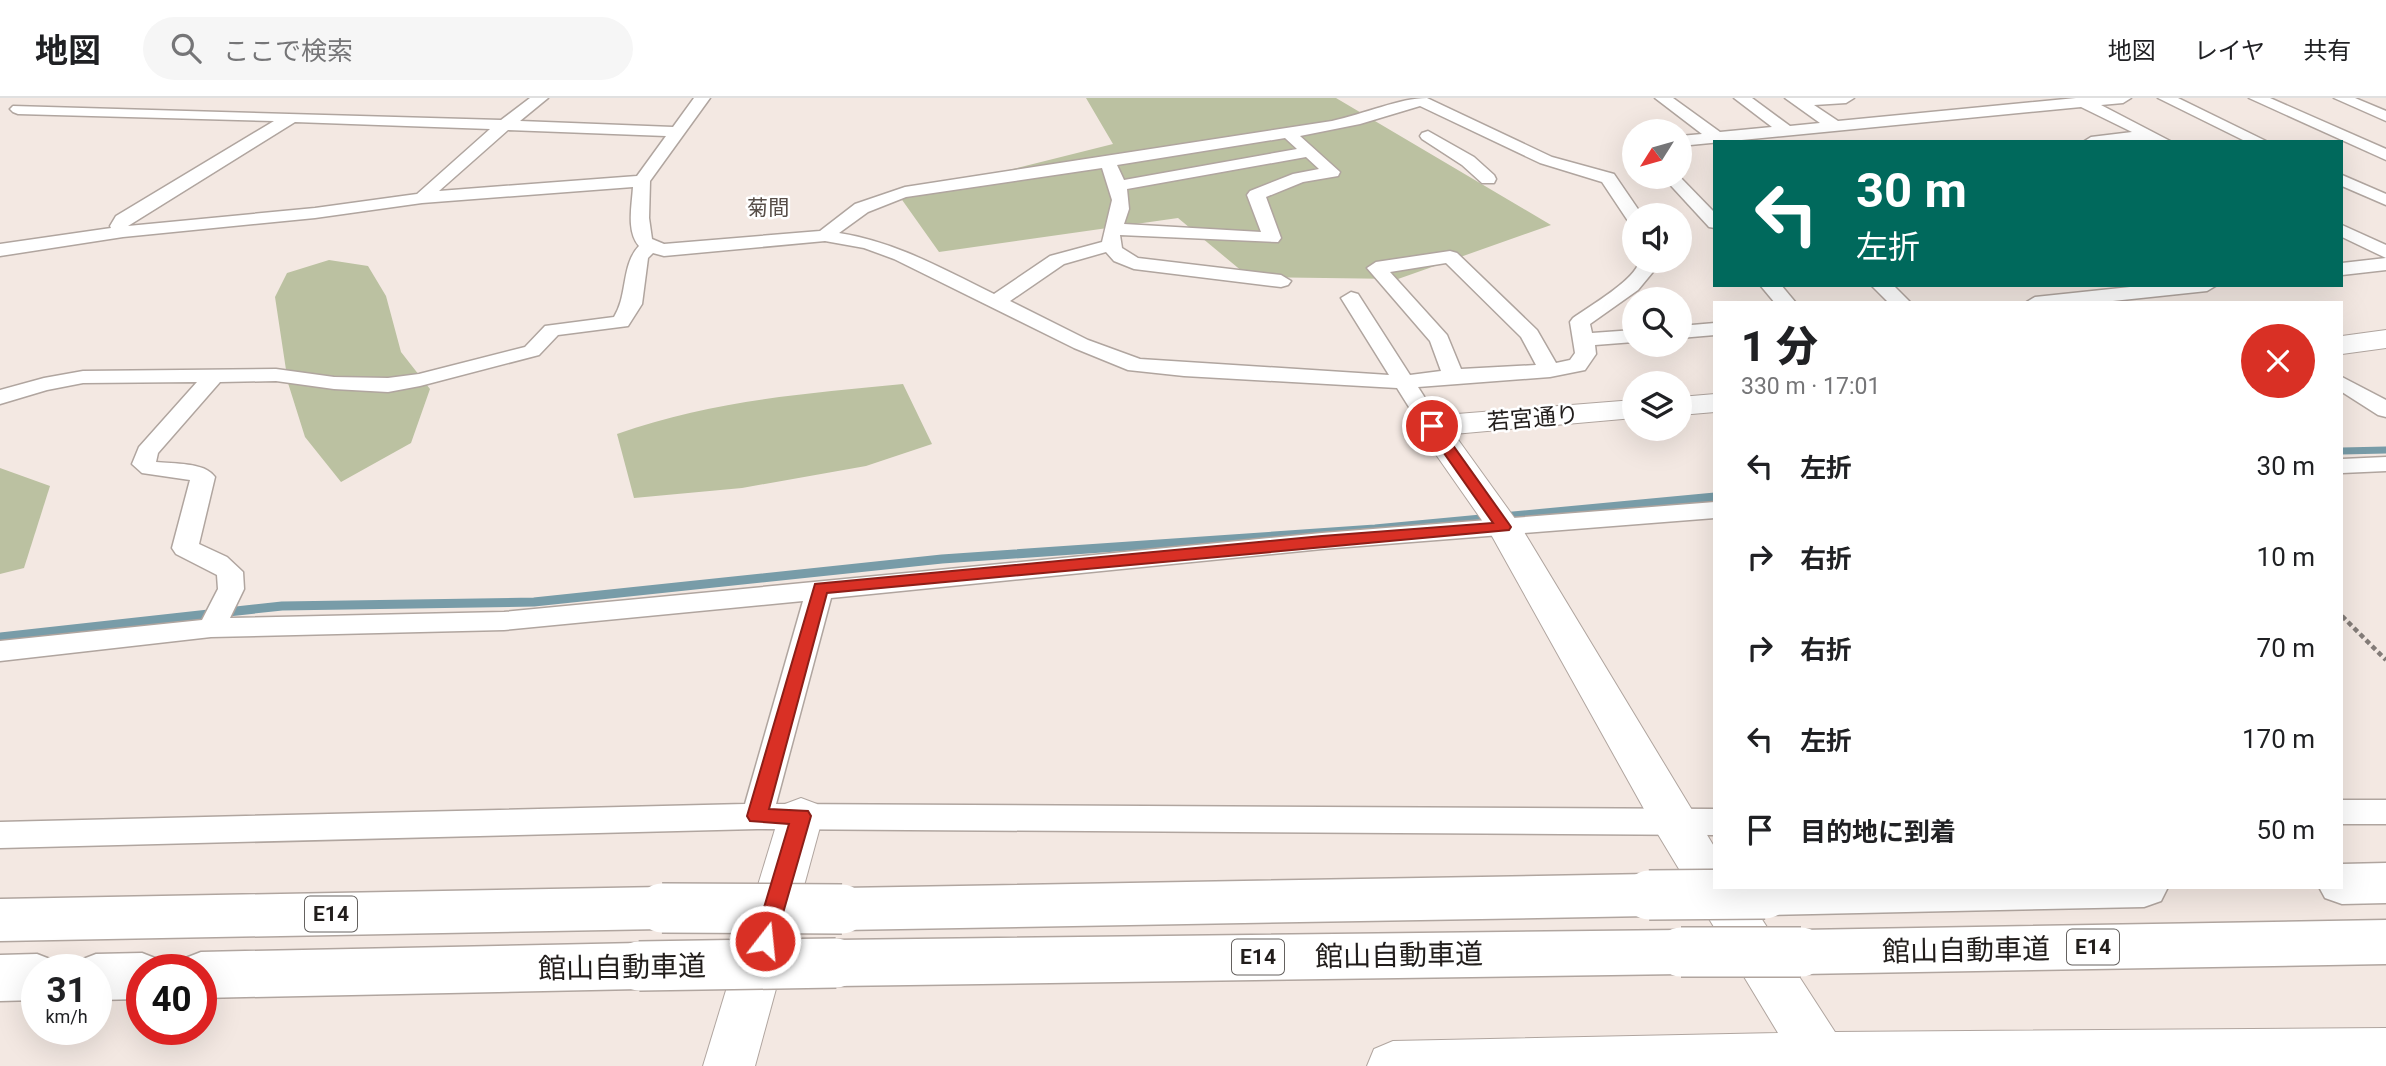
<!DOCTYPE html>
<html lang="ja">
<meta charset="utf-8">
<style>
:root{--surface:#fff;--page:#f6f6f6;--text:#202124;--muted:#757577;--line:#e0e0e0}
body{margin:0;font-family:Roboto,"Noto Sans JP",sans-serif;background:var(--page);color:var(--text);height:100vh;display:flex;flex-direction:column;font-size:26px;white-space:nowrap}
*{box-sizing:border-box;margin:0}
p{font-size:23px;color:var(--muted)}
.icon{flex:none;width:38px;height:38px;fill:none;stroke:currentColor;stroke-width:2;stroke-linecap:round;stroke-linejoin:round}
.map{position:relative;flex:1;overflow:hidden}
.details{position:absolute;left:1713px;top:203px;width:630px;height:588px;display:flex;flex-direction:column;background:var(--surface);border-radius:0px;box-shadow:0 7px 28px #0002}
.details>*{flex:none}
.hud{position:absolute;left:1713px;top:42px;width:630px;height:147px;border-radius:0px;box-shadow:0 7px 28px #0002;background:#00695c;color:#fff;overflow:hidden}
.needle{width:46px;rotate:233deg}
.tools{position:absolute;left:1622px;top:21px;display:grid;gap:14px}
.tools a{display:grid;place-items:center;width:70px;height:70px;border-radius:50%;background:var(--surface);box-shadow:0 7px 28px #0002;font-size:35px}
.speed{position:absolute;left:21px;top:856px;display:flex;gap:14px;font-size:35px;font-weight:700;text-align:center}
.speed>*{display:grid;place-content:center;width:91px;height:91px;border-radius:50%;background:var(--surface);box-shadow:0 7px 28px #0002;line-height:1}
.speed small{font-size:18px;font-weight:400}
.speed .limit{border:10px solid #d22;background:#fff;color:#111}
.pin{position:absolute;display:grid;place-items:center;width:60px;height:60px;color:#fff;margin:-30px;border:4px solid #fff;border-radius:50%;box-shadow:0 2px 7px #0007}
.me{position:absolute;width:77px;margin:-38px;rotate:16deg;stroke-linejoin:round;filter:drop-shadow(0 0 5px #0008)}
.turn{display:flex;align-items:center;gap:24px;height:147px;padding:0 28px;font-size:32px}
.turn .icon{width:91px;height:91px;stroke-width:2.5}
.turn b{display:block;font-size:49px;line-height:60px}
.round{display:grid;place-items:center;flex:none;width:74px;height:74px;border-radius:37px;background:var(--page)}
.summary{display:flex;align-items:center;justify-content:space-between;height:119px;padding:0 28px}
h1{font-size:42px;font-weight:800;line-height:52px}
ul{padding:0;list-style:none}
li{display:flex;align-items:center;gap:21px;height:91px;padding:0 28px}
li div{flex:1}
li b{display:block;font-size:26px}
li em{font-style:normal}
header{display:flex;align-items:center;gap:42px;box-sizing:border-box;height:98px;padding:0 35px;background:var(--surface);border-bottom:2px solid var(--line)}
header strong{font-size:33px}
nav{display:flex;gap:38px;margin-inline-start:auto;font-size:24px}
.search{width:490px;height:63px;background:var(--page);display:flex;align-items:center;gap:18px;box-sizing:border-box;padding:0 24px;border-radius:38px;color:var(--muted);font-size:26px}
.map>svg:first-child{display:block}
.forest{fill:#bbc1a1}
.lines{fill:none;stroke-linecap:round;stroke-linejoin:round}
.stream-far1{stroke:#789ca8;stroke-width:7}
.stream{stroke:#789ca8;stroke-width:9}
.street-casing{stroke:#b0a59f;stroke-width:3}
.secondary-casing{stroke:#b0a59f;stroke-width:2}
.highway-casing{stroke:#b0a59f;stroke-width:3}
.path{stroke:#837c78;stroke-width:4.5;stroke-dasharray:5 3.5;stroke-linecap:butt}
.street{fill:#fff;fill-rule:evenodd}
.secondary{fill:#fff;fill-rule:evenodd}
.highway{fill:#fff;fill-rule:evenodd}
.highway-bridge-casing{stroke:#b0a59f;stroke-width:52;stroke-linecap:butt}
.highway-bridge{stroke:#fff;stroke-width:49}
.route{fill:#d93025;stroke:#8d1f18;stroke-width:2}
.labels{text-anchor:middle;stroke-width:5;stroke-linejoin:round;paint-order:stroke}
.far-quarter-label{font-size:21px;fill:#574e48;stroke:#fff}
.shield{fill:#fff;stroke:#64615f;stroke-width:2}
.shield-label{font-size:21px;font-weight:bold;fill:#211d1b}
.street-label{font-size:23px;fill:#211d1b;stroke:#fff}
.near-street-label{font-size:28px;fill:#211d1b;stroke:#fff}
</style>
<header>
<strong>地図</strong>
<div class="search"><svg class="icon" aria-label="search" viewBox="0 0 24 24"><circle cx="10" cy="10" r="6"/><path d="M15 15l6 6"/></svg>ここで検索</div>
<nav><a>地図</a><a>レイヤ</a><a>共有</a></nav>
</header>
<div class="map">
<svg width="2386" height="968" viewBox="0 0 2386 968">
<rect width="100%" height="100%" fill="#f3e8e2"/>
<g class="forest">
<path d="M1086,0h250l215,127 -153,54 -149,-2 -71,-59 -239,34 -39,-55 213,-53z"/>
<path d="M329,162l39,6 18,30 15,56 29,37 -19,54 -70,39 -36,-45 -17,-54 -13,-86 12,-24z"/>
<path d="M903,286l29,60 -66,22 -124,22 -108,10 -17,-64c96,-34 186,-40 286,-50z"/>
<path d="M0,370l50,18 -26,82 -24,6z"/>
</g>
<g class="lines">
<path class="stream-far1" d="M2342,353l44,-1"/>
<path class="stream" d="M0,539l282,-31 252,-4 408,-43 433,-30 340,-32"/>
<defs>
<g id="street">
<path d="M530,0h18l-28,23 153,6 21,-29h16l-60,83 -1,37 3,21 12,5 156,-13 35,-27 50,-17 427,-66c32,-7 68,-23 95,-23l125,59 62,17 28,41h-8v7l-6,-1 -26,-39 -62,-19 -120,-57 -60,18 -60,12 40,36 -2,4 -35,6 -37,15 15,41 -3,4 -158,-7 2,13 16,10 143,17 10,6 -3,4 -7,2 -147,-18 -20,-8 -8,-9 -42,12 -54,37 78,39 52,19 249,16 -48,-77 10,-6 7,2 52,81 31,-4 -11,-30 -63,-73 9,-6 74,-11 7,2 80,77 19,33 14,-3 5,-7 -5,-31 3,-4c15,-11 64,-39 66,-57h18v6l-19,23 -48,34 2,9 42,-3v12l-39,3 1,9 -11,16 -35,7 -132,10 25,39 -3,5h-16l-27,-43 -213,-12 -56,-6 -54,-22 -180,-89 -30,-11 -39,-7 -161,15 -11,-3 -5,5 -6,46 -14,22 -70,9 -19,20 -119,31 -32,6 -54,-3 -58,-8 -56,1 -62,71 -2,9c17,2 49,0 59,15l-16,67 28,13 16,15 1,17 -14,29 274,-6 818,-79 393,-31v16l-393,31 -491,49 -55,206 939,5v26l-958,-6 -757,19v-26l745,-18 58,-203 -299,29 -293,7 -211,24v-20l202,-21 16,-31 -1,-14 -41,-21 -4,-6 18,-68 -48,-7 -10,-9 7,-17 58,-65 -114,1 -36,7 -47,14v-14l44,-12 39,-7 193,-2 58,8 54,1 31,-4 106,-27 20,-21 69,-9c14,-22 7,-52 25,-71 -13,-15 -7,-41 -6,-59l-211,16 -107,15 -192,19 -123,19v-12l111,-16 -1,-2 6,-10 158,-95 -256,-7 -5,-2 -3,-3 3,-3 488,14zM295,24l195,7 -73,65 -102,14 -187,18zM508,32l158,6 -29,40 -198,15zM1285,40l12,11 -173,31 -7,-15zM1306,59l13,12 -26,5 -43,17 -3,4 14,37 -137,-8 5,-15 -2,-20zM1102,70l10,32 -10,42 -52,14 -56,38c-51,-25 -98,-52 -155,-61l29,-21 38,-15zM1446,165l75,74 15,28 -75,4 -14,-34 -57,-63z"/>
<path d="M1655,0h18l47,34 52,-5 -38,-29h18l38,28 30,-3 -35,-25h69l-8,5 -32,2 24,16 238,-23h55l-8,5 -22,2 71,37h-89l8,-5 41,-5 -51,-25 -401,39v-10l22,-2z"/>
<path d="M2158,0h20l90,44h-21z"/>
<path d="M2249,0h21l116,51v11z"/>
<path d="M2334,0h21l31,13v10z"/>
<path d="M1428,33l46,26 20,18 2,4 -2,4h-12l-20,-18 -40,-26 -2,-3 2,-3z"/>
<path d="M2342,77l44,19v11l-44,-19z"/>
<path d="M1663,79h17l35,36v15l-6,-1z"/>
<path d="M2342,127l44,20v13l-44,-21z"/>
<path d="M2386,160v12l-44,5v-12z"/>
<path d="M1760,187h21l15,18h-21z"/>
<path d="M1871,187h22l18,18h-22z"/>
<path d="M2149,187h68l-10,6 -113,12h-69l10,-6z"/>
<path d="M1715,225v12l-35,3v-12z"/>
<path d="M2342,279l44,23v17l-8,-2 -36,-23z"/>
<path d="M2386,359v14l-44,2v-14z"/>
<rect x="2342" y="702" width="44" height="24"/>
</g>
<g id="secondary">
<path d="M2386,232v18l-44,6v-18z"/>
<path d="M1715,296v18l-35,3v-18z"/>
<path d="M1634,302v18l-180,16 67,93 194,321v39h26l94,145 551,-4v38h-1019l7,-17 19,-8 385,-8 -119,-197 -171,-307 -72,-103 5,-7 11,-3z"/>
<path d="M801,700l16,6 6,12 -68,250h-52l76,-250 6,-12z"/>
</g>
<g id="highway">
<path d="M2386,765v40l-44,1 -17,-6 -6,-11h23v-23z"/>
<path d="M1649,776l17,6 8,15 -8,15 -17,6 -807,14 -18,-6 -7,-15 7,-15 18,-6z"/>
<path d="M662,789l18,6 7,15 -7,15 -18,6 -662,12v-42z"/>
<path d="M1744,789h424l-7,14 -17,6 -379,8 -17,-6 -8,-15z"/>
<path d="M2386,822v44l-585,10 -18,-6 -8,-16 8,-16 18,-6z"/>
<path d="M1681,832l18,6 8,16 -8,16 -18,6 -845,12 -18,-7 -8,-16 8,-16 18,-7z"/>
<path d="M639,845l18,7 8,16 -8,16 -18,7 -438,9v-28h-23l5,-11 18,-7z"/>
<path d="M142,855l18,7 5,10h-23v29l-46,1v-30h-22l4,-9 18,-7z"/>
<path d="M37,856l18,7 4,9h-22v30l-37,1v-46z"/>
</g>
</defs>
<use href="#street" class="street-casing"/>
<use href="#secondary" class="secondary-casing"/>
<use href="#highway" class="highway-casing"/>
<path class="path" d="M2342,518l44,44"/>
<use href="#street" class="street"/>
<use href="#secondary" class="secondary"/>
<use href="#highway" class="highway"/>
<defs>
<g id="highway-bridge">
<path d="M1649,797l116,-1"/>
<path d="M662,810l180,1"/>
<path d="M1681,854h120"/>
<path d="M639,868l197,-3"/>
</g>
</defs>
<use href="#highway-bridge" class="highway-bridge-casing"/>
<use href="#highway-bridge" class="highway-bridge"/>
</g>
<path class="route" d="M1432,324l5,1 72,101 2,3 -2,3 -682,63 -58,216 39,2 3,5 -36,125 -3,7 -7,2 -7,-2 -4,-7 35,-117 -39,-3 -3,-5 68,-232 507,-48 171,-13 -68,-97z"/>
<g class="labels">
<g class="far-quarter-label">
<text x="768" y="117">菊間</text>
</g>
<g class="shield">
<rect x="305" y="798.5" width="52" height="35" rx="5"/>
<rect x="2067" y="831.5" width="52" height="35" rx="5"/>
<rect x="1232" y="841.5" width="52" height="35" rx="5"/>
</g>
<g class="shield-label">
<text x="331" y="823">E14</text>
<text x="2093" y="856">E14</text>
<text x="1258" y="866">E14</text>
</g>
<g class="street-label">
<text transform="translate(1533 320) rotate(-5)" y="8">若宮通り</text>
</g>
<g class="near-street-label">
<text transform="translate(1966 852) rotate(-1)" y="10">館山自動車道</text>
<text transform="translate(1399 857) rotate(-1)" y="10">館山自動車道</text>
<text transform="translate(622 869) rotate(-1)" y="10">館山自動車道</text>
</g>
</g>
</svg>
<div class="tools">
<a><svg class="needle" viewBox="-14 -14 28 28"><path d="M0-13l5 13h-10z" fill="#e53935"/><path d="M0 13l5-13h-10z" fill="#757577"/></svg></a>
<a><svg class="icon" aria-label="sound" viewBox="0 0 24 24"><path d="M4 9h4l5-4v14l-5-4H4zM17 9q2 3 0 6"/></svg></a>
<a><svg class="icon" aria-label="search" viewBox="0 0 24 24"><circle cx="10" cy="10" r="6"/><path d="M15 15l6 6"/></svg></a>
<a><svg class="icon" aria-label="layers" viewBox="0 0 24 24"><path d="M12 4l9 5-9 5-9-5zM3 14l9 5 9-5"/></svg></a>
</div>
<div class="speed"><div>31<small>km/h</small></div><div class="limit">40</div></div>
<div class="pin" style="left:1432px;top:328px;background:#d93025"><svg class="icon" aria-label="arrive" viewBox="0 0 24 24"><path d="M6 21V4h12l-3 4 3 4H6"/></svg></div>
<svg class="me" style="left:765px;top:843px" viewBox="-20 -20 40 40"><circle r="17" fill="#d93025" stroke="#fff" stroke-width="3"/><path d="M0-11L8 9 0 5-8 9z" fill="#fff"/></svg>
<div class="hud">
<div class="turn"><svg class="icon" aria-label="left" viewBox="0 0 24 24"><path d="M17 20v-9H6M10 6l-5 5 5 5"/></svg><div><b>30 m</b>左折</div></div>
</div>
<section class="details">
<div class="summary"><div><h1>1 分</h1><p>330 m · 17:01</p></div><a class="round" style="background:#d93025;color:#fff"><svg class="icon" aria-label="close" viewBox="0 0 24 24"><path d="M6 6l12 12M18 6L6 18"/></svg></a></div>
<ul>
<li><svg class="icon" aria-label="left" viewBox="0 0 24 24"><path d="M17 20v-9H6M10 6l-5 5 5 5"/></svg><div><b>左折</b></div><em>30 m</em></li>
<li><svg class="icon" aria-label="right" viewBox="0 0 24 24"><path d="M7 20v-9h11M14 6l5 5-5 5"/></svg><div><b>右折</b></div><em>10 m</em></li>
<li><svg class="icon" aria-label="right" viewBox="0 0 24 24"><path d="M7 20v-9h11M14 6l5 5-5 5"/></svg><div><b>右折</b></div><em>70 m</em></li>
<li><svg class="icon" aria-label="left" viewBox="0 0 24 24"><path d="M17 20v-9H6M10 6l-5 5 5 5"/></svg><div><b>左折</b></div><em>170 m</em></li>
<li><svg class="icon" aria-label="arrive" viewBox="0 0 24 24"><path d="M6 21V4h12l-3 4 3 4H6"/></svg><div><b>目的地に到着</b></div><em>50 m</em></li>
</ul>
</section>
</div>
